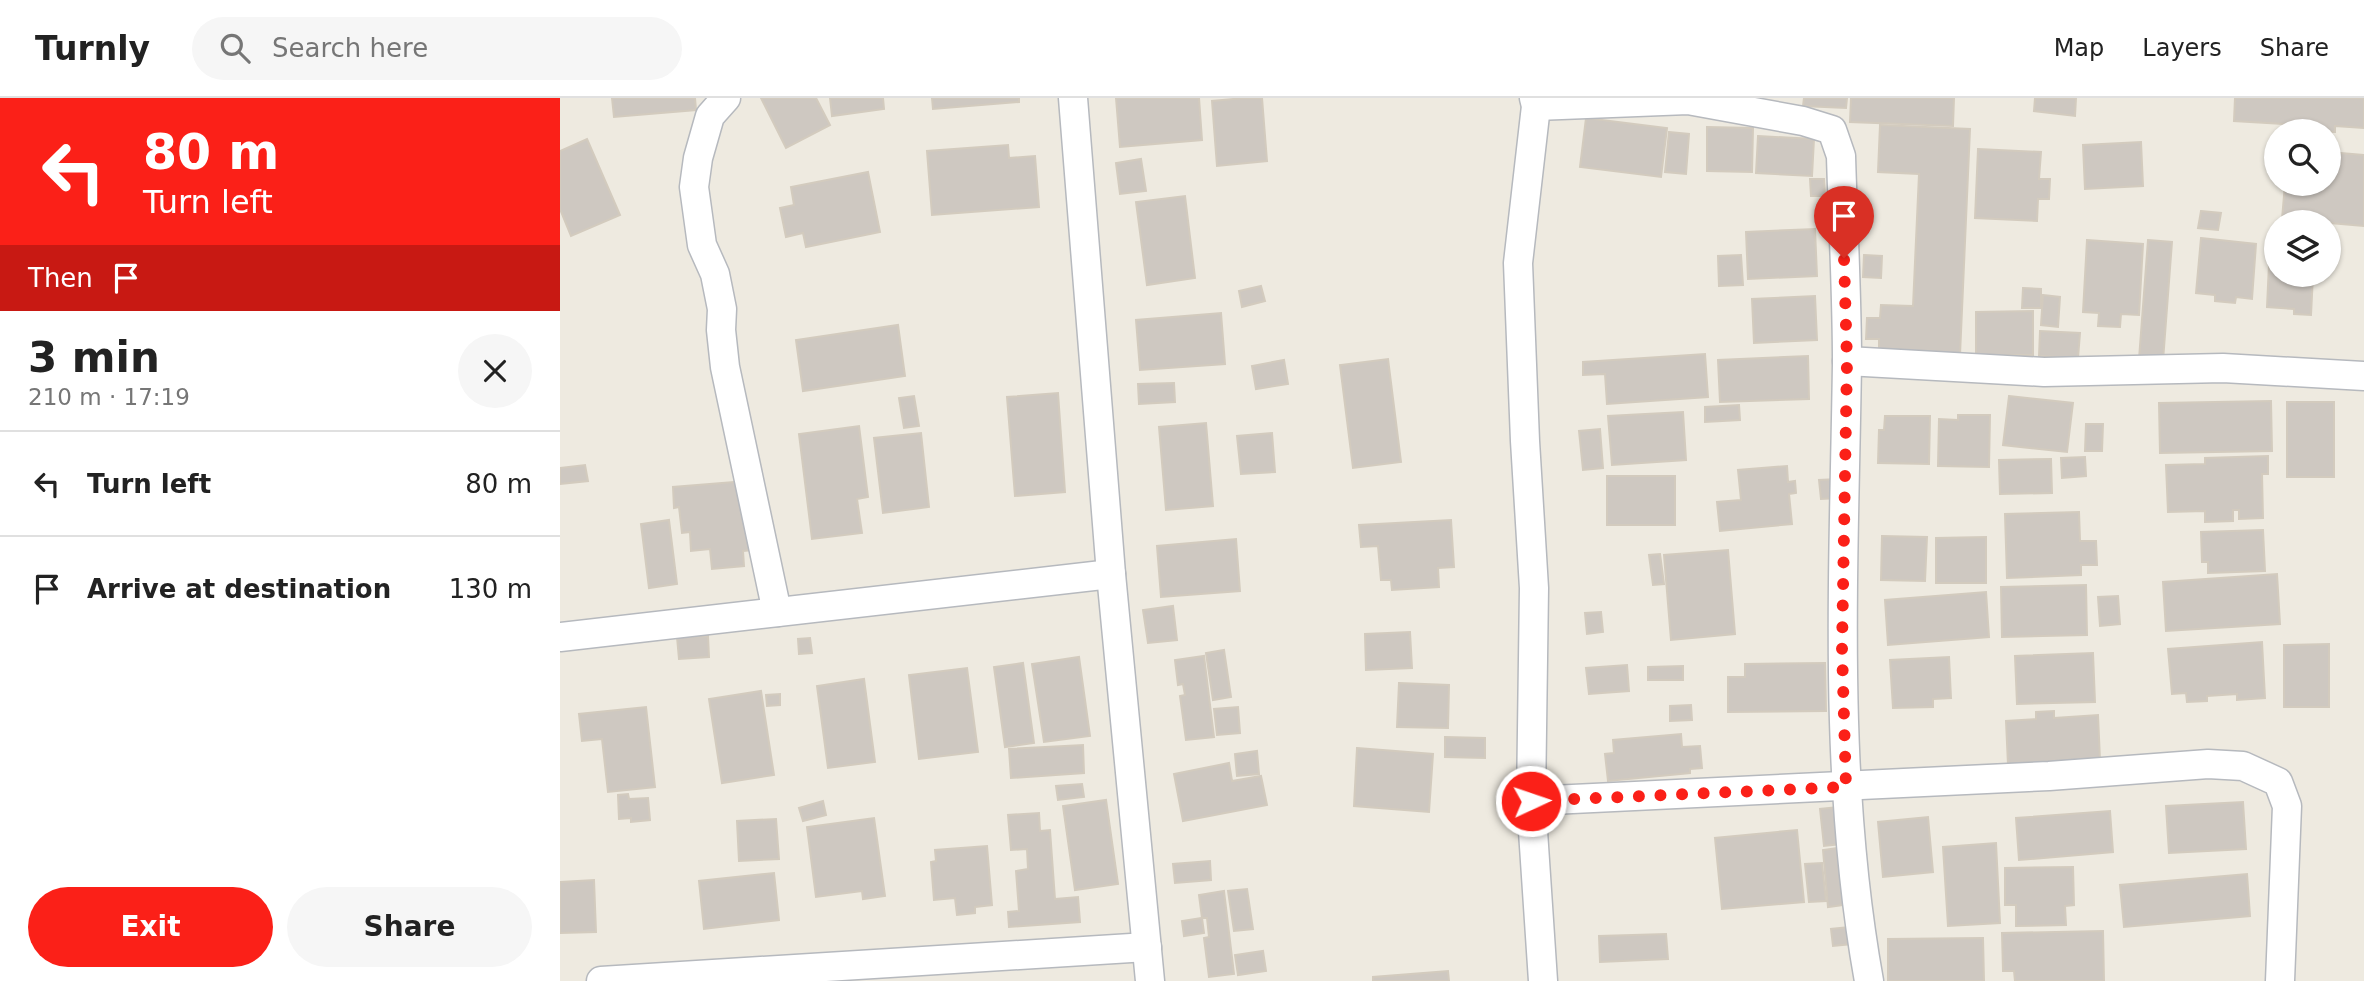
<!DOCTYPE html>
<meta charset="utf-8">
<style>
:root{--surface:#fff;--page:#f6f6f6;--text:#222;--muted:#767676;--line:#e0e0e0;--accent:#fb2018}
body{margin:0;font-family:"DejaVu Sans",sans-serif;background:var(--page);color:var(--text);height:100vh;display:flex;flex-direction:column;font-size:26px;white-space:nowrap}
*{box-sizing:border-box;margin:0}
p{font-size:23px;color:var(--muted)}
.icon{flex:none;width:38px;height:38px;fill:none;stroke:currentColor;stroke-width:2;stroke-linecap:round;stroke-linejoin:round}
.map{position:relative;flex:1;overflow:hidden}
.details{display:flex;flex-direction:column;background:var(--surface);width:560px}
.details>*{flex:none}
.hud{background:#fb2018;color:#fff;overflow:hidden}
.fabs{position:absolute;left:1704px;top:21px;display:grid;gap:14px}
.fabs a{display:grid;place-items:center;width:77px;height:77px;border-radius:50%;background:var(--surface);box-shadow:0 2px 5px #0004;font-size:35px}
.pin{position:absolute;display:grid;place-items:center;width:60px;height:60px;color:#fff;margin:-72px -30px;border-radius:50% 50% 50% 0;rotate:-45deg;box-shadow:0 0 7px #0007}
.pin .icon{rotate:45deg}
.me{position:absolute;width:77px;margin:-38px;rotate:87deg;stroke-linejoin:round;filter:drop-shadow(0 0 5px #0008)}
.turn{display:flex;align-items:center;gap:24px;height:147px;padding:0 28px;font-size:32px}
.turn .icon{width:91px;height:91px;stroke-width:2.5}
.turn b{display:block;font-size:49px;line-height:60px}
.then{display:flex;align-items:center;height:66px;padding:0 28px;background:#0003;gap:14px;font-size:26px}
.round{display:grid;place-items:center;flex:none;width:74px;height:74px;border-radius:37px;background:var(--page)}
.head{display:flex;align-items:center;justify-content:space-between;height:119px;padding:0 28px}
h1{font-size:42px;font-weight:700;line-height:52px}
.action{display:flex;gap:14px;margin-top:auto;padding:14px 28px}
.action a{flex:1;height:80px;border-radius:42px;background:var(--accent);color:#fff;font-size:28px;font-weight:700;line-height:80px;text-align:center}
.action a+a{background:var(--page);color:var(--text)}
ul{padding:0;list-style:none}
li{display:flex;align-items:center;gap:21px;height:105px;padding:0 28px;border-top:2px solid var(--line)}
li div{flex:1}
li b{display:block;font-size:26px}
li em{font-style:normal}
header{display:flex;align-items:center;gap:42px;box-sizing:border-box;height:98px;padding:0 35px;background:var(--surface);border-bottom:2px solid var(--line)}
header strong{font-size:33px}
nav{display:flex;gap:38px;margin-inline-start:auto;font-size:24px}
.search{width:490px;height:63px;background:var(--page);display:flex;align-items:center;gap:18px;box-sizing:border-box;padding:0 24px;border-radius:38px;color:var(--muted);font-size:26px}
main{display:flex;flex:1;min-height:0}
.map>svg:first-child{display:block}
.building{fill:#cec8c1;stroke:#d3cbbe;stroke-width:2}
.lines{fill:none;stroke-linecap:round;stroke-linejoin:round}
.street-casing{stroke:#b6b9be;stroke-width:31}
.street{stroke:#fff;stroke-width:28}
.route{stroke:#fb2018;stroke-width:12;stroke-dasharray:0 21.6}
</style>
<header>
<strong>Turnly</strong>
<div class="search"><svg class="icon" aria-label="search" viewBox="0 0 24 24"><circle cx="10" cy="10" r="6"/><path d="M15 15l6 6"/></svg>Search here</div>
<nav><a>Map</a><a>Layers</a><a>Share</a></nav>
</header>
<main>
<section class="details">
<div class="hud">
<div class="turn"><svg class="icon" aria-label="left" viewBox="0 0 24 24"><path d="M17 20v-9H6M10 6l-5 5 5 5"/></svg><div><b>80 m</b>Turn left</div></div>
<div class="then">Then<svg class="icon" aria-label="arrive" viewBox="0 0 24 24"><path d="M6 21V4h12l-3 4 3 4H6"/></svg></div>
</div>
<div class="head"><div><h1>3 min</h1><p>210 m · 17:19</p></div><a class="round"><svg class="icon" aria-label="close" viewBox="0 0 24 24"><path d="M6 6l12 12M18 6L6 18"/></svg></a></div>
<ul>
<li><svg class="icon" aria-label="left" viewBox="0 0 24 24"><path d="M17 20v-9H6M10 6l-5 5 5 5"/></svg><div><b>Turn left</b></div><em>80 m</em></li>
<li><svg class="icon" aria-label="arrive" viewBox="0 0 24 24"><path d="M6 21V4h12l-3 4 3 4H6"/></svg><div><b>Arrive at destination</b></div><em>130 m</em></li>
</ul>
<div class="action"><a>Exit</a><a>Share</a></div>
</section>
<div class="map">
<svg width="1804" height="883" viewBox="0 0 1804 883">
<rect width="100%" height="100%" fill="#eeeae0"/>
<g class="building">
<path d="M52,0h83l1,12 -82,7z"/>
<path d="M201,0h55l14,27 -44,23z"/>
<path d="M270,0h53l1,11 -52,7z"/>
<path d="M372,0h87v4l-86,7z"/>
<path d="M556,0h83l3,42 -82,7z"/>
<path d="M684,0h18l5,63 -50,5 -5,-65z"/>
<path d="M1244,0h43l-1,10 -43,-2z"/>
<path d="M1291,0h103l-1,28 -103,-4z"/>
<path d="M1475,0h41l-1,18 -41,-5z"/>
<path d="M1675,0h129v30l-29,-2v6l-33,-1v-6l-68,-4z"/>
<path d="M1026,20l81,10 -6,49 -81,-10z"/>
<path d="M1320,27l90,4 -10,226 -81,-4v-12h-13l1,-21h13l1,-13 32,1 6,-132 -41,-2z"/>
<path d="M1147,29l46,1 -1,44 -45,-1z"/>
<path d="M1109,34l20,2 -3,40 -21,-2z"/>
<path d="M1198,38l56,3 -2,37 -56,-3z"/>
<path d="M27,41l33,76 -49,21 -11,-27v-58z"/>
<path d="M1581,44l2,44 -58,3 -2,-44z"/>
<path d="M448,47l1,13 26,-2 4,51 -107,8 -5,-64z"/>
<path d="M1418,51l63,3 -2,27h11l-1,20h-11l-1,22 -62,-3z"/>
<path d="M1769,54l35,3v71l-82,-7 3,-35h44z"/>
<path d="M581,61l5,32 -26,3 -4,-31z"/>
<path d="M308,74l12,60 -74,15 -3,-14 -17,4 -6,-29 14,-3 -3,-18z"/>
<path d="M1250,81h14l1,17h-14z"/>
<path d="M625,98l10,82 -48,7 -11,-83z"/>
<path d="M1641,113l20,2 -3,17 -20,-2z"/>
<path d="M1255,131l2,47 -69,3 -2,-47z"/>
<path d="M1641,140l55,6 -4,55 -16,-2 -1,6 -20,-2v-6l-19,-2z"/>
<path d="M1527,142l56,4 -4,71 -18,-1 -1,13 -22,-1 1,-13 -16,-1z"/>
<path d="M1588,142l24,2 -9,119 -24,-2z"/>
<path d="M1710,145l7,1v31h36l-2,40 -17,-1v-5l-27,-2z"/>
<path d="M1181,157l2,30 -24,1 -1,-30z"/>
<path d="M1304,157l18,1 -1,22 -18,-1z"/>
<path d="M701,188l4,15 -23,6 -3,-16z"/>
<path d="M1463,190l18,1v19h-19z"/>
<path d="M1483,197l17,2 -2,30 -17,-2z"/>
<path d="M1255,198l2,44 -63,3 -2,-44z"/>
<path d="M1473,213v44h-57v-43z"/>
<path d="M661,215l4,51 -85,6 -4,-50z"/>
<path d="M338,227l7,51 -102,15 -7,-51z"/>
<path d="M1480,233l40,2 -2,25 -39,-2z"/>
<path d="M1145,256l3,43 -101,7 -2,-30 -22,1v-13z"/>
<path d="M1248,258l1,43 -89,3 -2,-42z"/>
<path d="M828,261l13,103 -48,6 -13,-103z"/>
<path d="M724,262l4,24 -32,5 -4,-23z"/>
<path d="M614,285l1,19 -36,2 -1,-20z"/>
<path d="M498,295l7,99 -50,4 -8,-99z"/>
<path d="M354,298l5,30 -15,2 -5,-30z"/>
<path d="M1449,298l64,7 -6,49 -64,-7z"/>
<path d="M1711,303l1,50 -112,2 -1,-50z"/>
<rect x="1727" y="304" width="47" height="75"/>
<path d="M1179,307l1,15 -35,2v-15z"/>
<path d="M1123,314l3,48 -74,5 -4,-49z"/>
<path d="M1398,317h32l-1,52 -51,-1 1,-47 19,1z"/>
<path d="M1325,318h45l-1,48 -51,-1 1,-33h5z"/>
<path d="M646,325l7,83 -47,4 -7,-83z"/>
<path d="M1526,326h17l-1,27h-17z"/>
<path d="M299,328l9,71 -11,2 5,34 -50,6 -13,-105z"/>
<path d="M1040,331l3,39 -20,2 -4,-39z"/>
<path d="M361,335l8,74 -46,6 -9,-75z"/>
<path d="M712,335l3,39 -34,2 -4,-38z"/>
<path d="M1708,358v18h-6l1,44 -24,1v-9h-6v11l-28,1v-11l-37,1 -2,-47 39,-1v-6z"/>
<path d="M1525,359l1,19 -24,2 -1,-20z"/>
<path d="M1491,361l1,34 -52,1 -1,-34z"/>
<path d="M25,367l3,16 -28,3v-16z"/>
<path d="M1227,368l1,16 7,-1 1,12 -7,1 3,30 -72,7 -3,-29 24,-2 -3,-30z"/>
<rect x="1047" y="378" width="68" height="49"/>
<path d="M1278,381l1,19 -18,1 -2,-19z"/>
<path d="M186,383l6,69 -9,1 1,15 -32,3 -2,-20 -19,2 -1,-19 -8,1 -3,-26 -5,1 -1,-21z"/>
<path d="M1519,414l1,29h16l1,24h-16v10l-74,3 -2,-64z"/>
<path d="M109,422l8,64 -28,4 -8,-64z"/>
<path d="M891,422l3,47 -16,1 1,19 -47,3 -1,-10h-10l-3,-34 -17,1 -2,-22z"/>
<path d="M1703,432l2,41 -57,2v-11h-6l-1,-30z"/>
<path d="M1322,438l45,1 -2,44 -44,-1z"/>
<path d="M1426,439v46h-50v-45z"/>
<path d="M676,441l4,52 -79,6 -4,-51z"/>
<path d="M1168,452l7,84 -64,6 -7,-85z"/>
<path d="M1100,456l4,30 -11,1 -4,-30z"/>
<path d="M1717,476l3,50 -114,7 -3,-49z"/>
<path d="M1526,487l1,50 -85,2 -1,-50z"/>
<path d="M1426,494l3,45 -101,8 -3,-45z"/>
<path d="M1558,498l2,28 -20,2 -2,-29z"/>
<path d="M613,508l4,34 -29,3 -5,-33z"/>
<path d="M1041,514l2,20 -16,2 -2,-21z"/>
<path d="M850,534l2,36 -46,2 -1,-36z"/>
<path d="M148,538l1,21 -30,2 -2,-22z"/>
<path d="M250,540l2,15 -13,1 -1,-15z"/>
<path d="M1702,544l3,56 -28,2v-6l-30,2v5l-20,1 -1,-9 -14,1 -4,-45z"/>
<path d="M1769,546v63h-45v-62z"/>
<path d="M664,552l7,47 -18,3 -7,-47z"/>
<path d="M1533,555l2,49 -78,2 -2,-48z"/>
<path d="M644,558l10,81 -28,3 -6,-44 5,-1 -2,-11 -5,1 -3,-25z"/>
<path d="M519,559l11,79 -46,6 -12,-78z"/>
<path d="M1389,559l2,41 -18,1v8l-40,1 -3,-48z"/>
<path d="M463,565l11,80 -29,4 -11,-80z"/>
<path d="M1265,565l1,48 -98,1v-35h17v-13z"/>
<path d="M1067,567l2,26 -40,3 -3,-26z"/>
<path d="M1123,568v14h-35v-13z"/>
<path d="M407,570l11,84 -59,7 -10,-84z"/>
<path d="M304,581l11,83 -47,6 -11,-82z"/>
<path d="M839,585l50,2 -1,43 -51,-1z"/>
<path d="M201,593l13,84 -52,8 -13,-84z"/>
<path d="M220,596v11l-13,1 -1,-11z"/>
<path d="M1131,607l1,15 -22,1v-15z"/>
<path d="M86,609l9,80 -47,5 -6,-53 -20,2 -3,-27z"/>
<path d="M678,609l2,26 -23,2 -3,-26z"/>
<path d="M1494,613v7l44,-3 2,45 -92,5 -2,-44 30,-2v-7z"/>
<path d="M1121,636l1,13 18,-1 2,22 -12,1v4l-82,8 -3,-27 9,-1 -1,-13z"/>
<path d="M885,639l40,1v20l-40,-1z"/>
<path d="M523,647l1,28 -73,5 -2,-29z"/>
<path d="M797,650l76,6 -4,58 -75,-6z"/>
<path d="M697,653l2,23 -22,2 -2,-22z"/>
<path d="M669,665l3,18 29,-5 6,29 -84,16 -9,-47z"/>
<path d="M522,686l2,13 -26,3 -2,-14z"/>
<path d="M68,696l1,5 19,-1 2,22 -19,2v-4l-12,1 -1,-24z"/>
<path d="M546,702l12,84 -43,6 -12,-84z"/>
<path d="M263,703l3,14 -23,6 -4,-13z"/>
<path d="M1683,704l3,47 -77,4 -3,-47z"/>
<path d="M1278,709l3,37 -17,2 -4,-37z"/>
<path d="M1550,713l3,41 -94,8 -3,-42z"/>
<path d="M479,715l1,18 10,-1 5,69 23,-2 2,25 -71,5 -1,-15 11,-1 -3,-40 12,-2 -1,-20 -16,1 -3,-35z"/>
<path d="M1368,719l5,55 -50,5 -5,-55z"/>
<path d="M314,720l11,78 -22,3 -1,-8 -46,6 -9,-70z"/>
<path d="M216,721l3,40 -40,2 -2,-40z"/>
<path d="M1237,732l7,72 -82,7 -7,-71z"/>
<path d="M1436,745l4,80 -52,3 -5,-79z"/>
<path d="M427,748l5,59 -17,2v6l-18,2 -2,-17 -21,2 -3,-38 5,-1 -1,-11z"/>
<path d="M1285,749l6,57 -23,3 -5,-57z"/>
<path d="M650,763l1,19 -36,3 -2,-19z"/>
<path d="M1262,765l4,38 -17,1 -4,-38z"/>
<path d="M1513,769l1,38 -9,1 1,19 -50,1v-21h-11v-37z"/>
<path d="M214,775l5,47 -75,9 -5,-48z"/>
<path d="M1687,776l3,42 -126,11 -4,-42z"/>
<path d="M34,782l2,52 -36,1v-51z"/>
<path d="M687,791l6,40 -19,2 -6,-40z"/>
<path d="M664,793l10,83 -25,3 -5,-39 5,-1 -2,-19h-5l-3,-23z"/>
<path d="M642,820l2,15 -20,3 -2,-15z"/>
<path d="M1289,829l3,17 -19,2 -2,-17z"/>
<path d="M1543,833l1,50h-89l-1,-10h-11l-1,-38z"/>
<path d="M1106,836l2,25 -68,3 -1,-26z"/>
<path d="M1423,840l1,43h-96v-42z"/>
<path d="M703,853l3,20 -28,4 -3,-20z"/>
<path d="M888,873l1,10h-76v-4z"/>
</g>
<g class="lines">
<defs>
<g id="street">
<path d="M166,0l-16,18 -12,42 -4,29 8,58 13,29 7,35 -1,21 4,37 52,245"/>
<path d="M513,0l38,476 39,407"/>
<path d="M974,0l2,8 -18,157 7,178 9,147 -3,213 12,180"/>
<path d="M976,8l152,-6 115,21 29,9 9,26c2,69 6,138 6,207 -3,206 -15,414 22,618"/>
<path d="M1287,263l197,11 179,-4 141,8"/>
<path d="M0,539l551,-63"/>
<path d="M971,703l518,-25 159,-12 35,2 35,16 9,24 -7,175"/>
<path d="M41,883l546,-34"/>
</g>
</defs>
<use href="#street" class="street-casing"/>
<use href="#street" class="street"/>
</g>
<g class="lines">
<path class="route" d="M971,703l315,-14 -4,-139 5,-287 -3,-103"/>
</g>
</svg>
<div class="fabs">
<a><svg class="icon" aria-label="search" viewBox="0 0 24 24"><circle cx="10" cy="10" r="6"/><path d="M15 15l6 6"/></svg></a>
<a><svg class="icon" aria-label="layers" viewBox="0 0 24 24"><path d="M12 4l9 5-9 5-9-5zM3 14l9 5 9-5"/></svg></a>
</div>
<div class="pin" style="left:1284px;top:160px;background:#d93025"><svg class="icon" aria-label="arrive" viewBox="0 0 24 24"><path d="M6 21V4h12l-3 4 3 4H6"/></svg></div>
<svg class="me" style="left:971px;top:703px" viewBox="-20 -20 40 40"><circle r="17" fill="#fb2018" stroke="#fff" stroke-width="3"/><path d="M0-11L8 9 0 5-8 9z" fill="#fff"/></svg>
</div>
</main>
